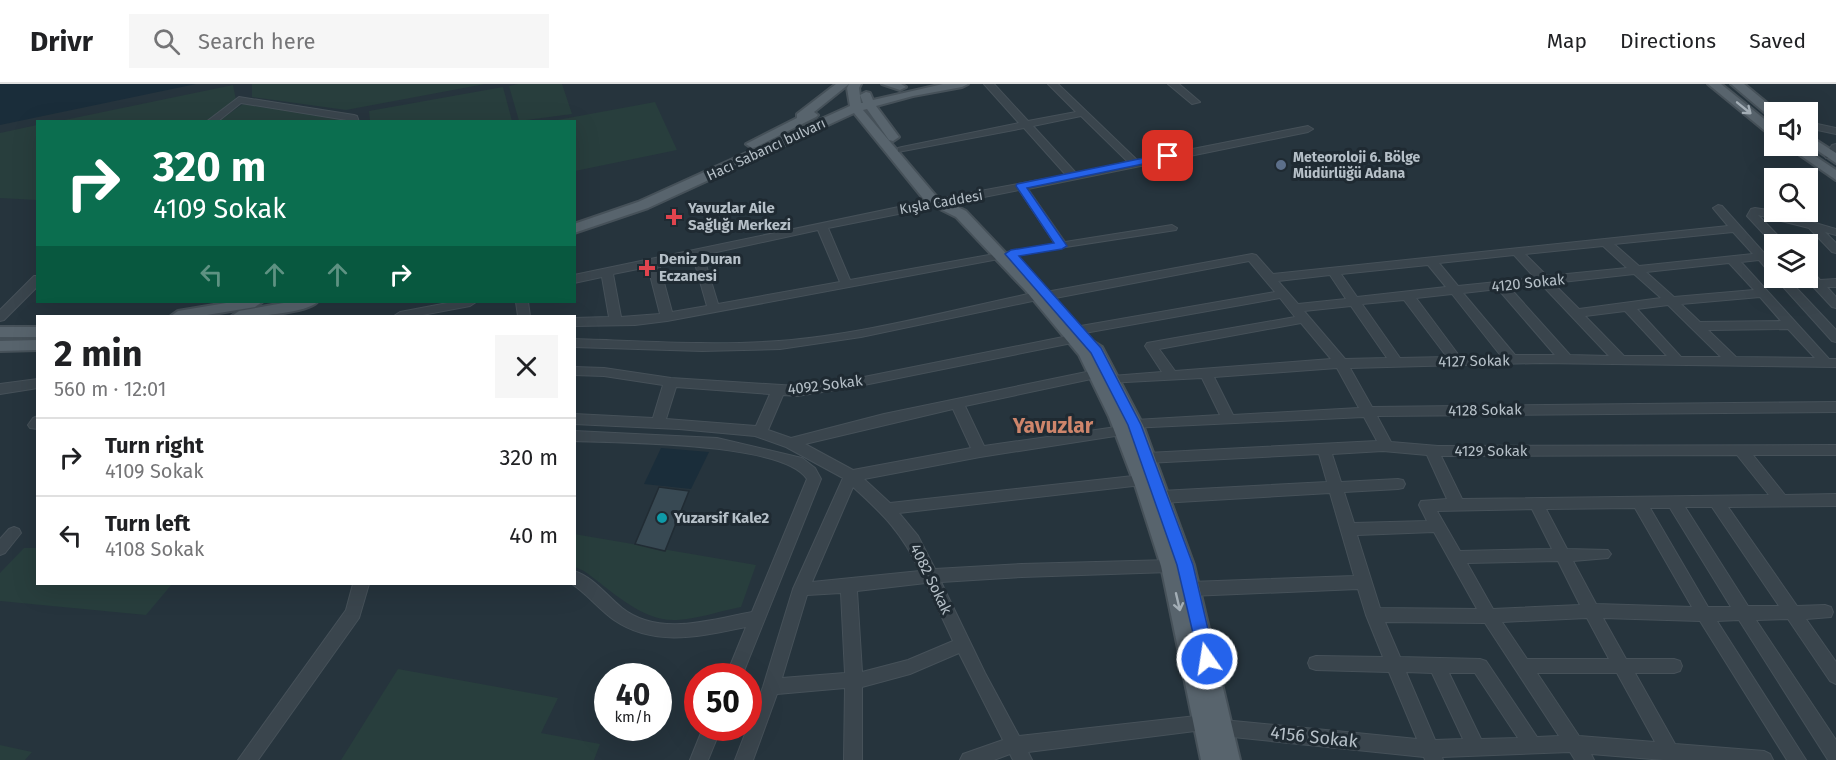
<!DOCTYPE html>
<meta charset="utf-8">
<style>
:root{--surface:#fff;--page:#f6f6f6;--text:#202124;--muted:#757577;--line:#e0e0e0}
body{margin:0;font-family:"Fira Sans",sans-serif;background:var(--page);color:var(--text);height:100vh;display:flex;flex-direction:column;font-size:22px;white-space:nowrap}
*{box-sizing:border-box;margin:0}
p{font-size:20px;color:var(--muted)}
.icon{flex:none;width:33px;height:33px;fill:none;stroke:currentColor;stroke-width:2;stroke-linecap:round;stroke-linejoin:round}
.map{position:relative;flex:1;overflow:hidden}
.side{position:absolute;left:36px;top:231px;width:540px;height:270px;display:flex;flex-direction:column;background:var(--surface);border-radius:0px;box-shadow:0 6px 24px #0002}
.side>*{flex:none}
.banner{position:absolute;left:36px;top:36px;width:540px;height:183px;border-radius:0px;box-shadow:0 6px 24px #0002;background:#0b6e4f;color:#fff;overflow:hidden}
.tools{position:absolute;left:1764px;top:18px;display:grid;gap:12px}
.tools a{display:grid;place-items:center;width:54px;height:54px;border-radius:0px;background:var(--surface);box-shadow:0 6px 24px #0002;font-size:30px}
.speed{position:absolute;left:594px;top:579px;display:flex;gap:12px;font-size:30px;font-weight:700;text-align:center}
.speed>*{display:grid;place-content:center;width:78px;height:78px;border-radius:50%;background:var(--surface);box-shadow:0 6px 24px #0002;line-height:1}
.speed small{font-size:15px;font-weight:400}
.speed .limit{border:9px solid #d22;background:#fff;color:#111}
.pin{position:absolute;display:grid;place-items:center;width:51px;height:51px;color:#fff;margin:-26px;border-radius:12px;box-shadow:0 3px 9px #0006}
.me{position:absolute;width:66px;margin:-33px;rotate:347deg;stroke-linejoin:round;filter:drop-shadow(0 0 4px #0008)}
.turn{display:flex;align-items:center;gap:21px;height:126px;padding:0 18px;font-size:27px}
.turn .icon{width:78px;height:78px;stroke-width:2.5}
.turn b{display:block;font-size:42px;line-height:51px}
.lanes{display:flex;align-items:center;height:57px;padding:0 18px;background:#0003;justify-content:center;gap:30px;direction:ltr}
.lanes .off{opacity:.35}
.round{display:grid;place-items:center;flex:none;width:63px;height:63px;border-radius:0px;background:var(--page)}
.head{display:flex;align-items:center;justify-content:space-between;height:102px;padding:0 18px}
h1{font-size:36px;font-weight:700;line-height:45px}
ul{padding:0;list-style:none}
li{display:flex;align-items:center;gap:18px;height:78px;padding:0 18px;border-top:2px solid var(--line)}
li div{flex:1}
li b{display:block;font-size:22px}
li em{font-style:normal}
header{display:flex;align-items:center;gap:36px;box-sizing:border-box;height:84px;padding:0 30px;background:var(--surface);border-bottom:2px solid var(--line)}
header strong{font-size:28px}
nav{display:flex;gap:33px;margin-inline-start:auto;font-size:21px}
.search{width:420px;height:54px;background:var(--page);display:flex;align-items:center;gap:15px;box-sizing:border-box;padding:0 21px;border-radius:0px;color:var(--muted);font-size:22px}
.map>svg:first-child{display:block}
.green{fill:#283e3d}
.water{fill:#1a2d3a}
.building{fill:#384953;stroke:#212c34;stroke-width:1.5}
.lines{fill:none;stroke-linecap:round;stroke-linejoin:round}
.minor-casing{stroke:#465159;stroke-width:2}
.major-casing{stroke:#465159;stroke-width:4}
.minor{fill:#3a454d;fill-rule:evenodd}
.major{fill:#58646d;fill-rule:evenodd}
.oneway{stroke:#a3aeb6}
.route{fill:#2563eb;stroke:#184099;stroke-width:1.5}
.service-dot{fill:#5c6f8a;stroke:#1f2a32;stroke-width:2}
.health-dot{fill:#e0444e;stroke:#1f2a32;stroke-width:2}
.culture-dot{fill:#0f9aa8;stroke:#1f2a32;stroke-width:2}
.labels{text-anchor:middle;stroke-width:6;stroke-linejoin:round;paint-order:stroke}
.far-street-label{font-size:14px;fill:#b6c0c8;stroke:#1f2a32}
.far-poi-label{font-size:14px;font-weight:bold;fill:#b6c0c8;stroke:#1f2a32;text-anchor:start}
.poi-label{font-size:15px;font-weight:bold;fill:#b6c0c8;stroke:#1f2a32;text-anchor:start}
.street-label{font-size:15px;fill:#b6c0c8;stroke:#1f2a32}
.near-street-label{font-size:18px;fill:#b6c0c8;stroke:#1f2a32}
.district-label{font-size:21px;font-weight:bold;fill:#ce856b;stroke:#1f2a32}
</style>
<header>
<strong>Drivr</strong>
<div class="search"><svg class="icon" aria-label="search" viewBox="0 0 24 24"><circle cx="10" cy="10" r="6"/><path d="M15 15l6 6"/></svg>Search here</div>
<nav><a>Map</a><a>Directions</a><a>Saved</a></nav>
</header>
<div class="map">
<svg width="1836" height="676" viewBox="0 0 1836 676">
<rect width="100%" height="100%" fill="#26343d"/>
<g class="green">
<path d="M252,0h233l-139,26 -94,-13z"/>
<path d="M518,0h44l10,30 -53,7 -10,-35z"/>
<path d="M233,1l3,15 -30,21 -151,1z"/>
<path d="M503,3l9,34h-142l-1,-10z"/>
<path d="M655,18l22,48 -102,21 -1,-49 -22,-1z"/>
<path d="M243,20l105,16 -131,2z"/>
<path d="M37,41v75l-37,-2v-65z"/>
<path d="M574,450l182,31 -15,42c-21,4 -43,12 -64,13 -35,2 -66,-30 -93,-49l-9,-4z"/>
<path d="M24,464h13l1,36h134l-26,31 -146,-14v-28z"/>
<path d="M398,585l160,29 -17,35 59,11 -6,16h-253z"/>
<path d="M0,661l32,7 -7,8h-25z"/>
</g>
<g class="water">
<path d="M0,0h196l-196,41z"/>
<path d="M661,364l48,4 -18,37 -47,-5z"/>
</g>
<path class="building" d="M659,403l30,4 -24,60 -30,-7z"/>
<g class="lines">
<defs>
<g id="minor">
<path d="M984,0h10l34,37 48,-9 -28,-28h10l79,76 171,-34 5,3 -5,3 -280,57 37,53 107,-17 5,3 -1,2 -169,26v-4l48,-8 -36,-54 -191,38 22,52 150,-27 4,1v4l-337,63 -32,4 -61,1v-8l35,-1 -7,-40 -28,6v-8l363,-76 129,-24 -42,-47 -126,24v-4l4,-1 117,-24zM1081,32l47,46 -52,11 -43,-47zM818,146l22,52 -122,22 -15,-49zM693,173l14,49 -35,6 -13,-48zM648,183l12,47 -39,3 -8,-43z"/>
<path d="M1168,0h11l21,18 -8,2z"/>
<path d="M239,13l115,18 3,1 2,6 -118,-19 -24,19h-11z"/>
<path d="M1808,38l28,6v6l-28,-6z"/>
<path d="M1836,60v11l-2,3h-8l-1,-2 7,-11z"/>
<path d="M1718,121l4,1 52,58v9h-4l-11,-13 -18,2 88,97h7v8l-296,-4 -190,5 22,39 464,-5v10l-459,4 14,26 47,4 398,-1v10h-83l32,40 51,-1v12l-108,1 69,99 28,-1 6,2 2,5 -2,5 -25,2 30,43v22l-6,-3 -42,-62 -32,1 80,120v20h-8l-89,-140 -22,1 89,139h-19l-87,-139 -97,-3 23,41h48l6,2 2,5 -2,5 -6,2h-39l40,71 89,7 6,3 3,6h-109l-73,-6 3,6h-19l-5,-8 -128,5 1,3h-18l-1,-3 -201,-21 -6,-2 -3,-6 3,-6 6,-2 194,19 -28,-67 -73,-2 -6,-2 -2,-5 2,-5 6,-2 67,1 -17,-42 -8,-26 -168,7 -6,-2 -2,-5 2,-5 6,-2 164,-6 -24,-83 -169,10 -5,-2 -2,-4 2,-4 5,-2 166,-9 -8,-28 -172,9 -5,-1 -2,-4 2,-4 5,-1 230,-12 -13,-24 -234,11 -2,-3 2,-3 5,-2 85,-5 -18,-37 -95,5 -1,-3 6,-4 50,-4 -17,-26 2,-3 148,-26 -15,-19 -201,36 -4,-1 -2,-3 2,-3 200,-35 -26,-31 -199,38 -4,-1 -2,-3 2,-3 206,-38 4,1 17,19 455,-48 -15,-18zM1733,148l20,22 -114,12 -25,-22zM1603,162l24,22 -80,8 -22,-22zM1514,171l21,23 -77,8 -19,-23zM1729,179l25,27 -80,7 -28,-25zM1428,181l18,22 -89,10 -16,-23zM1634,190l27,24 -82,11 -26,-26zM1330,191l16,24 -48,5 -20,-23zM1541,200l68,72 -39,-1 -60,-67zM1498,205l57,66h-40l-52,-62zM1452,210l49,62 -41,1 -44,-59zM1760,213l21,24 -81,1 -19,-18zM1404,216l43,57 -47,1 -38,-54zM1668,221l53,52h-40l-44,-48zM1351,222l36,52 -42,1 -41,-48zM1625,227l42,45h-43l-39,-40zM1301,239l30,36 -156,12 -16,-22zM1788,245l27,29 -79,-1 -28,-27zM1337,284l22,40 -126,7 -19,-38zM1383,367l44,4 20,44 -26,2 -2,4 8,16 -73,2 -10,-31 54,-3 5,-1 2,-4 -2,-4 -5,-1 -57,3 -9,-28zM1737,371l32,40 -307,4 -21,-43zM1685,423h27l67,99h-31zM1635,424l57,99 -96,-3 -23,-43 35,-3 3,-4 -3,-4 -41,-1 -21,-40zM1650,424h20l61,99h-23zM1532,425l20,40 -92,2 -23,-40zM1434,448l43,77 -97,-1 -23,-73zM1558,477l22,44 -87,4 -26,-46zM1587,534l22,41h-82l-25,-37zM1385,538l100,1 74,113 -22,1 -51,-76 -6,-2 -80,-2zM1406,588l26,1 31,66 -28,1zM1449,589h26l43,65 -37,1zM1537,589h80l38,69 -76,-6z"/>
<path d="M1755,124l19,3 62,18v6l-11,-3 11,11v10l-4,-1 -23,-24 -51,-13 28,29 -12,1 -27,-29 4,-7z"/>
<path d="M1808,186l4,1 8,9 16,-1v8h-9l9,10v11l-4,-1 -27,-29h3z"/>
<path d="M34,192h4v10l-34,34 -4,1v-11z"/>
<path d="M1775,194h12l49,52v12l-4,-1z"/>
<path d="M1038,208l6,4 -2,3 -181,38 -81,12 -78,2 -128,-4v-8c68,2 137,7 205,2 84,-6 176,-32 259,-49z"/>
<path d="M453,218h23l-6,4 -53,10h-23l6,-4z"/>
<path d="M516,218h12l2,14h-12z"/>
<path d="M1073,251l4,1 2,3 -2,3 -223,45 -57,9 -14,-1 -15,35 23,8 93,-24 212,-44 5,1 1,3 -6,4 -131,28 19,40 139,-20 7,5 -2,3 -148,23 -116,22 26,24 252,-28 5,1 2,4 -2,4 -5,1 -243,28 19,23 17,33 87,-5 148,-4 5,2 3,4 -3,4 -5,2 -148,5 -81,5 44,91 34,63 186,-21 6,2 3,6 -3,6 -183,23 4,8h-19l-3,-6 -16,6h-34l3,-6 40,-14 -44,-87 -49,21 -48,13v73h-18l1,-72 -68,6 -24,66h-18l28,-73 30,-98 50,-111 -57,-31 -31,-11 -76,-7 -105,-5v-10l79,4 10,-33 -59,-9 -30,-1v-8l30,1 67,10 126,8 57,-7zM676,303l94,7 -14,32 -90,-7zM953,325l18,39 -118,22 -48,-26zM853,403c31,28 49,46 67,84l-108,11zM926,499l27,58 -45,19 -46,12 -5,-81zM841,509l4,80 -63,5 25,-83z"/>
<path d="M38,295v9l-38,6v-10z"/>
<path d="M38,332v13l-8,-1 -2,-3 5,-7z"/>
<path d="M574,347l143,7 85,20 13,10 6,11 -79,197h-16l20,-49c-45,9 -91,21 -132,-7 -15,-11 -27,-26 -42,-36h2v-13c19,6 32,24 48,37 37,29 88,12 130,4l55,-133c-24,-37 -187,-36 -233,-38z"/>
<path d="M14,443l5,2 2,4 -16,20 -5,2v-16l9,-10z"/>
<path d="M353,500h16l-10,34 -101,142h-20l108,-150z"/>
<path d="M703,644h18l-13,32h-18z"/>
</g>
<g id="major">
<path d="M836,0h13l-35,28 4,3 -2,2 -60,30 -4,1 -6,-4 51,-26v-4z"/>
<path d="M849,0h12l-2,4 2,15h2l-3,-8 6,-3 4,1 3,7 70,-16h25l-6,3 -49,9 -37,10 23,31 -6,4 -4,-1 -22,-31 -4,1 73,86 30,15 70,74 52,60 6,-3 8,5 41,78 51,140 46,195h-39l-40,-194 -25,-78 -27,-71 -30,-62 -53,-64 -70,-74 -30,-15 -72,-89 -206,95 -74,25v-9l64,-22 212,-96 -3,-18z"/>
<path d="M882,0h19l5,3 -6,3z"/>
<path d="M1708,0h13l53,43v8h-4z"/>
<path d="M1731,0h13l34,28h-4v6l-4,-1z"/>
<path d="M1808,51l28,18v10l-28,-19z"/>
<path d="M1787,62h13l36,24v10z"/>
<path d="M232,218h30l-7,5 -54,9h-30l7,-5z"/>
<path d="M289,218h28c-9,11 -70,16 -85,14l7,-5z"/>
<rect x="0" y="243" width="38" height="10"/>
<path d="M38,256v10l-38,1v-10z"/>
</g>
</defs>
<use href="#minor" class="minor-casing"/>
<use href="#major" class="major-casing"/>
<use href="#minor" class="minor"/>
<use href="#major" class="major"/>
</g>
<defs><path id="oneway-shaft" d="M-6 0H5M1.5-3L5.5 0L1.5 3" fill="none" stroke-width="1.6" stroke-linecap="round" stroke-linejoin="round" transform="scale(1.5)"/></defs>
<g class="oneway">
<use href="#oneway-shaft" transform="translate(1744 24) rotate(39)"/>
<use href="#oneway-shaft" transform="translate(1178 518) rotate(77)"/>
</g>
<path class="route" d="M1168,69l5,3 -1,2 -145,30 40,58 -5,3 -43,7 82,92 40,77 52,140 22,94 -2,5 -6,2 -6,-2 -2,-5 -22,-94 -49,-140 -37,-72 -86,-99 6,-4 43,-7 -38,-57 1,-2z"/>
<circle class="service-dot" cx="1281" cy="81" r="6"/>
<g class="health-dot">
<path d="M671 124h6v6h6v6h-6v6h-6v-6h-6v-6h6z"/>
<path d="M644 175h6v6h6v6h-6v6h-6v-6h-6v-6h6z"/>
</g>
<circle class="culture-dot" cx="662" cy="434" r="6"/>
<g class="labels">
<g class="far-street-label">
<text transform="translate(766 65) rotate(-25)" y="5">Hacı Sabancı bulvarı</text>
<text transform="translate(941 118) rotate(-10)" y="5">Kışla Caddesi</text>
</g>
<g class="far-poi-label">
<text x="1293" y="78">Meteoroloji 6. Bölge<tspan x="1293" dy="16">Müdürlüğü Adana</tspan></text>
</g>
<g class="poi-label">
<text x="688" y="129">Yavuzlar Aile<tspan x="688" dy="17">Sağlığı Merkezi</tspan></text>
<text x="659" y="180">Deniz Duran<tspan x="659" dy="17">Eczanesi</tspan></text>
<text x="674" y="439">Yuzarsif Kale2</text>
</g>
<g class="street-label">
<text transform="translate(1528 199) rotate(-6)" y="5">4120 Sokak</text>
<text transform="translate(1474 277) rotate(-1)" y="5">4127 Sokak</text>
<text transform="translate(825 301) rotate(-7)" y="5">4092 Sokak</text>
<text transform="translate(1485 326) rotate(-1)" y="5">4128 Sokak</text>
<text x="1491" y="372">4129 Sokak</text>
<text transform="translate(931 495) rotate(64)" y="5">4082 Sokak</text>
</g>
<g class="near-street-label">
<text transform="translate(1314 653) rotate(6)" y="6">4156 Sokak</text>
</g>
<g class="district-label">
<text x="1053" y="349">Yavuzlar</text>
</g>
</g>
</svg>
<div class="tools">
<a><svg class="icon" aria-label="sound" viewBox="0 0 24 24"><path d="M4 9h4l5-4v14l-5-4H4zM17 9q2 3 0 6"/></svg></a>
<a><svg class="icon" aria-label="search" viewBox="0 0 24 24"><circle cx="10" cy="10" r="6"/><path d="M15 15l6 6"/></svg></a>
<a><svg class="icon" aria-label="layers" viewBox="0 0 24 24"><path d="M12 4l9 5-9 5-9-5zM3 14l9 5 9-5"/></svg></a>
</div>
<div class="speed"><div>40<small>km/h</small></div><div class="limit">50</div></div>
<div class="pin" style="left:1168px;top:72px;background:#d93025"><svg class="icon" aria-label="arrive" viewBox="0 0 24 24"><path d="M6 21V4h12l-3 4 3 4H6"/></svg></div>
<svg class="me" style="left:1207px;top:575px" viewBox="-20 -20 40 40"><circle r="17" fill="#2563eb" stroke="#fff" stroke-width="3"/><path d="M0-11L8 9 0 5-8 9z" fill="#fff"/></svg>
<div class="banner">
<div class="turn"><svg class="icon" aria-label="right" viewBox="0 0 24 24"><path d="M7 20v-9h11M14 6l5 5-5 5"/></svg><div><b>320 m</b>4109 Sokak</div></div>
<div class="lanes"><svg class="icon off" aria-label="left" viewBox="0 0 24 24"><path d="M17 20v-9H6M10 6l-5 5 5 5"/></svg><svg class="icon off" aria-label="ahead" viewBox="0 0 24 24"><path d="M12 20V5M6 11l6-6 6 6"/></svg><svg class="icon off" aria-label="ahead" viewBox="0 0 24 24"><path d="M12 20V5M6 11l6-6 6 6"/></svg><svg class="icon" aria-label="right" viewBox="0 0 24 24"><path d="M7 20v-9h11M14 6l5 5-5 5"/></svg></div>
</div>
<section class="side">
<div class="head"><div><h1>2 min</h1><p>560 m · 12:01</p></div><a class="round"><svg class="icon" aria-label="close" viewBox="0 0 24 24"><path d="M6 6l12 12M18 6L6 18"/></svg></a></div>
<ul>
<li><svg class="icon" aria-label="right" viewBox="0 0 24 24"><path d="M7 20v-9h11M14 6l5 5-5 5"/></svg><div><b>Turn right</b><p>4109 Sokak</p></div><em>320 m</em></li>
<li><svg class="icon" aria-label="left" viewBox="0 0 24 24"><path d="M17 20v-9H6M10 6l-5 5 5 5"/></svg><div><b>Turn left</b><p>4108 Sokak</p></div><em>40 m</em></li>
</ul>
</section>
</div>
